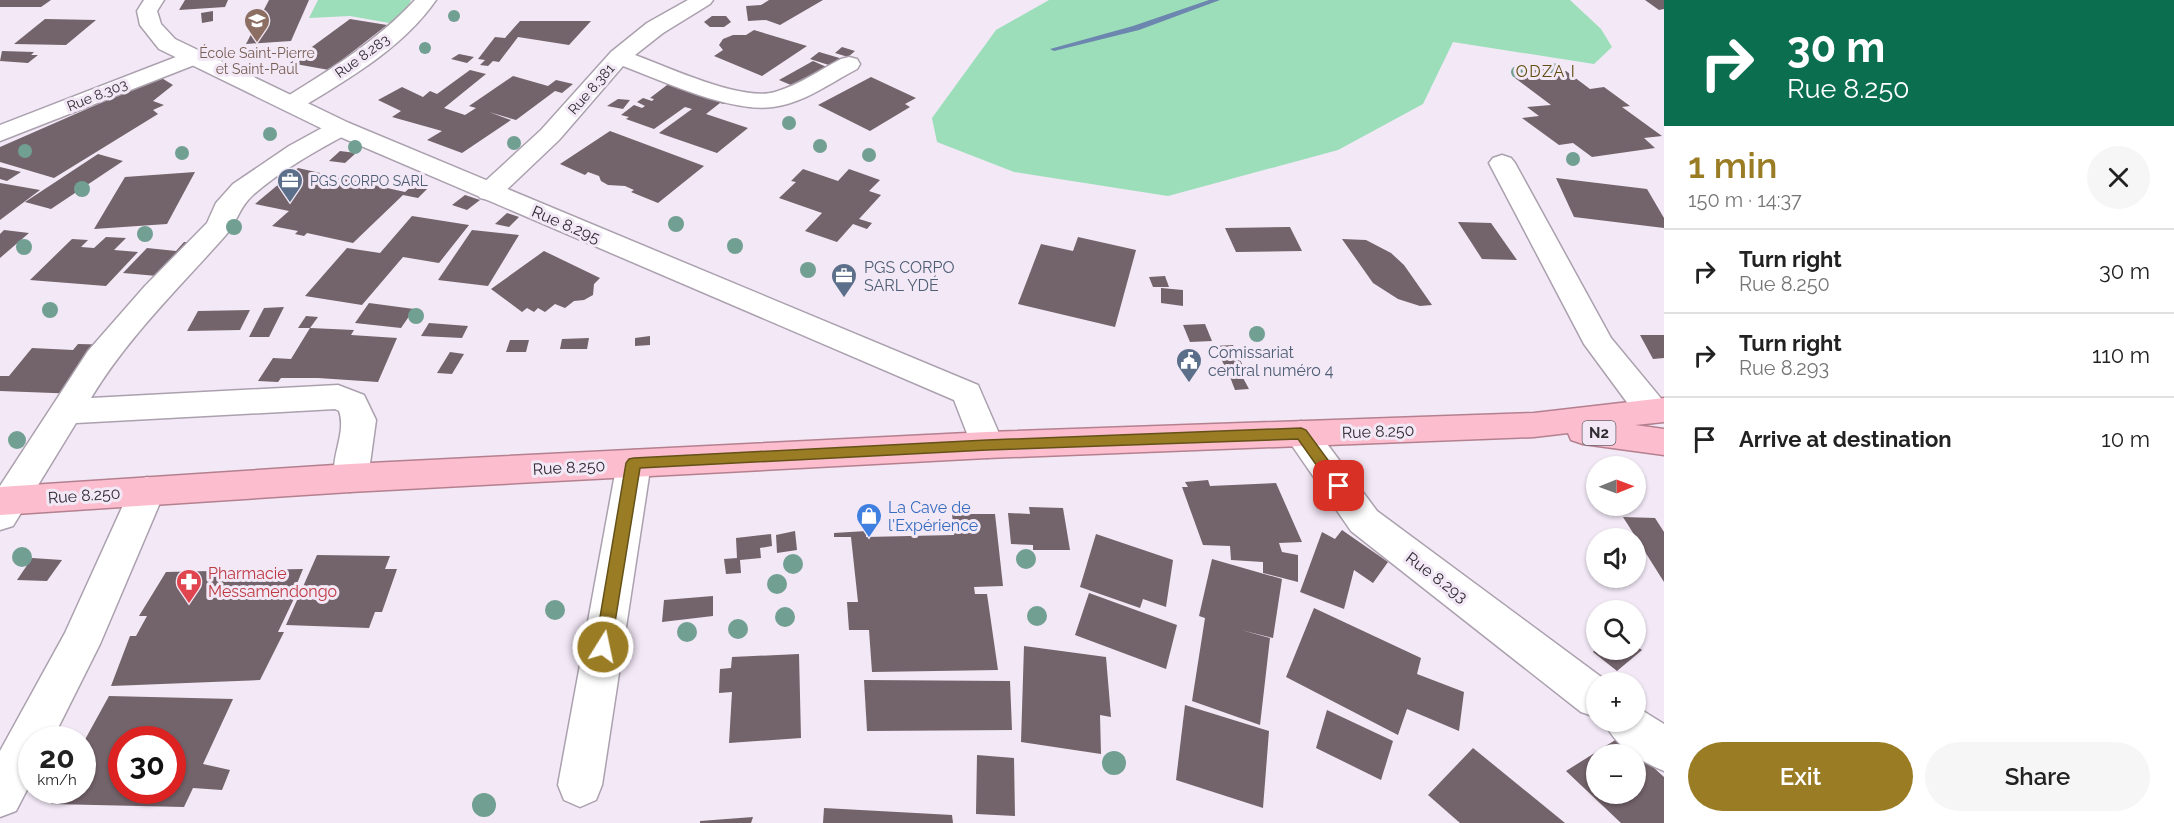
<!DOCTYPE html>
<meta charset="utf-8">
<style>
:root{--surface:#fff;--page:#f6f6f6;--text:#222;--muted:#767676;--line:#e0e0e0;--accent:#9a7c25}
body{margin:0;font-family:Raleway,sans-serif;background:var(--page);color:var(--text);height:100vh;display:flex;flex-direction:column;font-size:22px;white-space:nowrap}
*{box-sizing:border-box;margin:0}
p{font-size:20px;color:var(--muted)}
.icon{flex:none;width:33px;height:33px;fill:none;stroke:currentColor;stroke-width:2;stroke-linecap:round;stroke-linejoin:round}
.map{position:relative;flex:1;overflow:hidden}
.sheet{display:flex;flex-direction:column;background:var(--surface);width:510px}
.sheet>*{flex:none}
.banner{background:#0b6e4f;color:#fff;overflow:hidden}
.needle{width:39px;rotate:89deg}
.fabs{position:absolute;left:1586px;top:456px;display:grid;gap:12px}
.fabs a{display:grid;place-items:center;width:60px;height:60px;border-radius:50%;background:var(--surface);box-shadow:0 2px 4px #0004;font-size:30px}
.speed{position:absolute;left:18px;top:726px;display:flex;gap:12px;font-size:30px;font-weight:700;text-align:center}
.speed>*{display:grid;place-content:center;width:78px;height:78px;border-radius:50%;background:var(--surface);box-shadow:0 2px 4px #0004;line-height:1}
.speed small{font-size:15px;font-weight:400}
.speed .limit{border:9px solid #d22;background:#fff;color:#111}
.pin{position:absolute;display:grid;place-items:center;width:51px;height:51px;color:#fff;margin:-26px;border-radius:12px;box-shadow:0 3px 9px #0006}
.me{position:absolute;width:66px;margin:-33px;rotate:10deg;stroke-linejoin:round;filter:drop-shadow(0 0 4px #0008)}
.turn{display:flex;align-items:center;gap:21px;height:126px;padding:0 24px;font-size:27px}
.turn .icon{width:78px;height:78px;stroke-width:2.5}
.turn b{display:block;font-size:42px;line-height:51px}
.round{display:grid;place-items:center;flex:none;width:63px;height:63px;border-radius:32px;background:var(--page)}
.overview{display:flex;align-items:center;justify-content:space-between;height:102px;padding:0 24px}
h1{font-size:36px;font-weight:600;line-height:45px;color:var(--accent)}
.action{display:flex;gap:12px;margin-top:auto;padding:12px 24px}
.action a{flex:1;height:69px;border-radius:36px;background:var(--accent);color:#fff;font-size:24px;font-weight:600;line-height:69px;text-align:center}
.action a+a{background:var(--page);color:var(--text)}
ul{padding:0;list-style:none}
li{display:flex;align-items:center;gap:18px;height:84px;padding:0 24px;border-top:2px solid var(--line)}
li div{flex:1}
li b{display:block;font-size:22px}
li em{font-style:normal}
main{display:flex;flex:1;min-height:0}
.map>svg:first-child{display:block}
.green{fill:#9bdeb9}
.lines{fill:none;stroke-linecap:round;stroke-linejoin:round}
.stream{fill:#6d86af;fill-rule:evenodd}
.building{fill:#73636a;fill-rule:evenodd}
.minor-casing{stroke:#aba1ae;stroke-width:3}
.tertiary-casing{stroke:#aba1ae;stroke-width:3}
.trunk-casing{stroke:#b4808f;stroke-width:3}
.minor{fill:#fff;fill-rule:evenodd}
.tertiary{fill:#fff;fill-rule:evenodd}
.trunk{fill:#fcbece;fill-rule:evenodd}
.tree{fill:#719f92}
.route{fill:#9a7c25;stroke:#645118;stroke-width:1.5}
.labels{text-anchor:middle;stroke-width:6;stroke-linejoin:round;paint-order:stroke}
.far-education-label{font-size:14px;fill:#785e54;stroke:#f2e8f6}
.far-street-label{font-size:14px;fill:#302c31;stroke:#f2e8f6}
.far-service-label{font-size:14px;fill:#4e5e75;stroke:#f2e8f6;text-anchor:start}
.shield{fill:#f2e8f6;stroke:#6a646c;stroke-width:1.5}
.shield-label{font-size:15px;font-weight:bold;fill:#302c31}
.far-quarter-label{font-size:16px;letter-spacing:1.5px;fill:#614d10;stroke:#f2e8f6}
.street-label{font-size:16px;fill:#302c31;stroke:#f2e8f6}
.service-label{font-size:16px;fill:#4e5e75;stroke:#f2e8f6;text-anchor:start}
.shop-label{font-size:16px;fill:#366cbe;stroke:#f2e8f6;text-anchor:start}
.health-label{font-size:16px;fill:#be3a42;stroke:#f2e8f6;text-anchor:start}
</style>
<main>
<div class="map">
<svg width="1664" height="823" viewBox="0 0 1664 823">
<rect width="100%" height="100%" fill="#f2e8f6"/>
<g class="green">
<path d="M318,0h93l-2,5 6,3 -20,16 -45,-8 -41,2z"/>
<path d="M1049,0h521l31,29 11,18 -18,17 -141,-22 -30,62 -85,46 -170,46 -154,-24 -77,-30 -5,-24 64,-88z"/>
</g>
<g class="lines">
<path class="stream" d="M1209,0h11l-81,30 -85,21 -4,-2 83,-23z"/>
</g>
<g class="building">
<path d="M0,0h51l-10,7h-41z"/>
<path d="M185,0h43l-3,7 -46,3z"/>
<path d="M269,0h40l-18,41 -45,3z"/>
<path d="M769,0h54l-43,25 -14,-5 -18,1 -2,-15 15,-1z"/>
<path d="M1645,0h19v9l-5,1z"/>
<path d="M213,11v10l-11,2 -1,-10z"/>
<path d="M712,16h14l5,6 -7,5h-14l-6,-5z"/>
<path d="M45,19l51,1 -30,25 -52,-1z"/>
<path d="M350,19l37,6 -58,45 -39,-7z"/>
<path d="M520,21h71l-22,24 -51,-8 -19,25 -6,-1 -5,5 -8,-1 5,-5 -7,-1 17,-22 10,1z"/>
<path d="M754,30l53,16 -45,30 -48,-20 9,-6 -4,-5 4,-6 10,-4h13z"/>
<path d="M842,47l13,4 -7,6 -13,-4z"/>
<path d="M2,51l32,1 -3,3h7l-10,8 -28,-2z"/>
<path d="M819,52l24,7 -8,8 -25,-8z"/>
<path d="M459,54l15,3 -7,6 -16,-4z"/>
<path d="M813,61l18,8 -33,19 -19,-8z"/>
<path d="M1543,69l7,4 16,-2 24,18 14,-2 26,19 -8,1 40,29 -18,2 11,10 -63,9 -19,-14 -14,2 -37,-27 17,-2 -12,-9 24,-2 -36,-27 16,-2 -7,-5z"/>
<path d="M470,70l16,4 -42,34 21,7 11,-7 -7,-2 44,-30 35,10 8,-6 17,4 -11,9 -7,-2 -39,29 -27,-8 22,8 -49,33 -35,-13 15,-9 -50,-14 9,-6 -23,-11 24,-13 21,10 7,-6 7,3z"/>
<path d="M160,77l13,8 -20,16 11,4 -11,5 5,4 -104,64 -54,-16v-15z"/>
<path d="M871,77l45,21 -11,6 5,3 -40,24 -52,-26z"/>
<path d="M675,79l55,21 -6,4 -4,-1 -14,11 42,14 -31,25 -58,-20 33,-24 -7,-2 -31,22 -28,-10 3,-2 -8,-2 13,-10 8,3 3,-2 -8,-4 6,-4 9,3 2,-2 -4,-1z"/>
<path d="M618,99l12,1 -7,9 -16,-3z"/>
<path d="M610,131l94,35 -46,37 -27,-11 3,-2 -9,-4 -17,-1 -7,-4 -2,-5 -11,-4 -3,3 -25,-11z"/>
<path d="M340,151l16,2 -11,10 -16,-2z"/>
<path d="M98,154l25,7 -72,48 -26,-7z"/>
<path d="M0,167l21,5 -14,9 -7,-2z"/>
<path d="M298,168l107,24 10,-9 15,3 -12,12 -15,-3 -50,48 -46,-10 -3,3 -9,-2 3,-3 -26,-5 17,-15 -34,-7z"/>
<path d="M803,169l35,12 11,-12 31,11 -11,11 12,4 -22,24 13,4 -5,6 -14,-5 -16,18 -32,-11 17,-18 -43,-15 17,-16 -5,-1z"/>
<path d="M195,172l-28,52 -73,5 31,-52z"/>
<path d="M1556,178l91,11 17,29v10l-90,-11z"/>
<path d="M0,183l40,7 -40,30z"/>
<path d="M465,195l15,5 -13,10 -15,-5z"/>
<path d="M507,213l12,4 -10,10 -14,-3z"/>
<path d="M412,216l57,9 -30,38 -36,-6 -41,48 -57,-9 42,-48 33,5z"/>
<path d="M1458,222l33,1 26,37 -35,-1z"/>
<path d="M1290,227l12,24 -66,1 -11,-24z"/>
<path d="M4,230l25,3 -29,25v-24z"/>
<path d="M472,230l47,5 -31,51 -50,-6z"/>
<path d="M106,237l20,1 -12,12 24,2 -32,34 -76,-6 42,-41 16,1 -7,7 13,1z"/>
<path d="M1078,237l58,13 -21,77 -97,-23 23,-60 32,7z"/>
<path d="M1342,239l24,1 25,13 13,12 28,40 -12,1 -22,-7 -25,-16z"/>
<path d="M184,242l26,2 -30,34 -57,-5 24,-25 29,3z"/>
<path d="M544,251l56,27 -6,6 -1,11 -9,5 -10,1 -9,7 -10,-4 -10,8 -7,-4 -4,4 -7,-4 -5,4 -31,-23z"/>
<path d="M1165,276l4,11h-16l-4,-10z"/>
<path d="M1161,288l22,2v16l-22,-3z"/>
<path d="M369,303l45,6 -13,19 -46,-5z"/>
<path d="M284,307l-15,30h-20l15,-29z"/>
<path d="M250,310l-10,20 -53,1 11,-20z"/>
<path d="M306,316l12,1 -8,11h-12z"/>
<path d="M429,323l39,3 -6,12 -41,-2z"/>
<path d="M1205,324l7,17 -22,1 -7,-17z"/>
<path d="M310,328l44,2 -3,5 46,3 -19,44 -60,-4h-37l-3,4 -20,-1 15,-23 18,1z"/>
<path d="M1640,335h24v23l-11,1z"/>
<path d="M650,336v9l-15,1v-8z"/>
<path d="M589,338l-2,11h-27l2,-10z"/>
<path d="M510,340h19l-3,12h-20z"/>
<path d="M78,344l40,1 -38,49 -80,-3v-15h9l23,-28 41,2z"/>
<path d="M1233,345l11,23 -18,1 -11,-23z"/>
<path d="M450,352l14,2 -12,20 -15,-1z"/>
<path d="M1242,376l7,13 -14,1 -5,-13z"/>
<path d="M1208,480l2,6 66,-3 26,59 -23,1 3,9 16,3v27l-35,-9v-11l-32,-2 -1,-14 -27,-1 -21,-58h6l-3,-5z"/>
<path d="M1029,507l34,1 7,42h-37v-5l-22,-1 -3,-31 22,1z"/>
<path d="M952,514h43l8,72 -29,1 1,7h12l11,76 -126,2 -3,-42h-20l-2,-28h11l-7,-65h-17v-4l32,-2v6l88,-2z"/>
<path d="M1623,517l32,1 9,14v50z"/>
<path d="M1342,530l46,32 -15,21 -19,-13 -10,39 -44,-17 22,-60 13,7z"/>
<path d="M795,531l2,19 -20,3 -1,-18z"/>
<path d="M771,534l1,12 -12,2 1,10 -21,2 1,13 -15,1 -2,-15 13,-1 -1,-20z"/>
<path d="M1096,534l77,26 -7,47 -23,-8 -3,9 -60,-21z"/>
<path d="M317,555l73,1 -5,13h12l-15,43h-7l-6,16 -83,-3z"/>
<path d="M32,558l30,2 -15,21 -30,-1z"/>
<path d="M1212,559l70,20 -9,59 -32,-8 29,8 -10,87 -68,-24 13,-83 -6,-2z"/>
<path d="M303,569l-7,17h4l-22,46h6l-24,48 -149,6 19,-50h6l11,-20h-8l27,-44z"/>
<path d="M1089,593l88,32 -11,44 -91,-34z"/>
<path d="M713,596v20l-51,6 2,-22z"/>
<path d="M1314,608l107,50 -4,16 47,18 -5,39 -52,-22 -9,26 -112,-58z"/>
<path d="M1635,645l7,5 -25,21 -24,-19 2,-2h40z"/>
<path d="M1024,646l82,11 5,60 -11,-2 1,39 -80,-12z"/>
<path d="M799,654l2,84 -72,5 3,-51 -13,1 1,-24 11,-1 1,-11z"/>
<path d="M864,680l146,1 2,49 -145,1z"/>
<path d="M109,696l124,3 -30,65 27,6 -8,20 -29,-2 -9,19 -133,-3 7,-14h24v-45zM122,740h50v50h-50z"/>
<path d="M1185,705l84,26 -6,77 -87,-28z"/>
<path d="M1327,710l66,31 -12,39 -65,-32z"/>
<path d="M1620,737l44,40v46h-43l-55,-52zM1596,754h39v40h-39z"/>
<path d="M1473,748l92,75h-105l-32,-28z"/>
<path d="M977,755l37,3 1,58 -39,-2z"/>
<path d="M824,808l128,7 1,8h-130z"/>
<path d="M753,817l-2,6h-51v-2z"/>
</g>
<g class="lines">
<defs>
<g id="minor">
<path d="M415,0h21c-33,48 -88,79 -137,109l-8,2 -8,-2 -4,-5 4,-5c47,-29 94,-58 132,-99z"/>
<path d="M688,0h25l-3,4 -47,29 -28,22c33,12 107,47 140,37 24,-7 45,-22 66,-33l8,-2 8,2 3,5 -3,5c-27,14 -53,34 -84,38 -42,6 -110,-26 -150,-41l-64,74 -61,58 -9,2 -9,-2 -4,-6 4,-6 61,-56 70,-78 36,-29z"/>
<path d="M194,50l8,2 3,5 -3,5 -202,79v-16z"/>
<path d="M340,121l9,2 3,5 -3,5c-33,18 -68,37 -96,62 -14,12 -16,28 -28,41 -47,53 -97,101 -134,162l247,-13 26,10 12,25 -8,58 -6,10 -12,4 -12,-4c-13,-24 10,-53 1,-77l-4,-2 -259,14 -63,103 -13,4v-44l88,-135 57,-65 62,-63 9,-20 17,-19 56,-38 42,-23z"/>
<path d="M1502,155l9,3 4,5 96,175 53,64v18l-12,3 -12,-3 -56,-76 -95,-181 4,-5z"/>
<path d="M1301,421l12,4 64,86 231,171h-12v35l-15,-5 -230,-181 -67,-97 5,-9z"/>
<path d="M634,450l12,4 5,9 -49,322 -6,15 -16,7 -16,-7 -6,-15 59,-322 5,-9z"/>
<path d="M147,477l13,4 5,10 -65,153 -48,96h-20v40l-16,31 -16,6v-66l65,-118 69,-152z"/>
<path d="M1635,706l29,18v47c-22,-9 -51,-26 -59,-49h30z"/>
</g>
<path id="tertiary" d="M144,0h20l-7,11 4,13 14,15 174,84 629,262 26,60 -5,9 -12,4 -12,-4 -21,-54 -623,-267 -172,-84 -19,-24 -3,-14z"/>
<path id="trunk" d="M1664,398v24l-29,3 29,4v26l-81,-11 -12,-4 -3,-7 -34,4 -547,21 -637,34 -350,23v-28l350,-23 637,-32 547,-19z"/>
</defs>
<use href="#minor" class="minor-casing"/>
<use href="#tertiary" class="tertiary-casing"/>
<use href="#trunk" class="trunk-casing"/>
<use href="#minor" class="minor"/>
<use href="#tertiary" class="tertiary"/>
<use href="#trunk" class="trunk"/>
</g>
<g class="tree">
<circle cx="454" cy="16" r="6"/>
<circle cx="425" cy="48" r="6"/>
<circle cx="1553" cy="69" r="6"/>
<circle cx="1517" cy="72" r="6"/>
<circle cx="789" cy="123" r="7"/>
<circle cx="270" cy="134" r="7"/>
<circle cx="514" cy="143" r="7"/>
<circle cx="820" cy="146" r="7"/>
<circle cx="355" cy="147" r="7"/>
<circle cx="25" cy="151" r="7"/>
<circle cx="182" cy="153" r="7"/>
<circle cx="869" cy="155" r="7"/>
<circle cx="1573" cy="159" r="7"/>
<circle cx="82" cy="189" r="8"/>
<circle cx="676" cy="224" r="8"/>
<circle cx="234" cy="227" r="8"/>
<circle cx="145" cy="234" r="8"/>
<circle cx="735" cy="246" r="8"/>
<circle cx="24" cy="247" r="8"/>
<circle cx="808" cy="270" r="8"/>
<circle cx="50" cy="310" r="8"/>
<circle cx="416" cy="316" r="8"/>
<circle cx="1257" cy="334" r="8"/>
<circle cx="17" cy="440" r="9"/>
<circle cx="22" cy="557" r="10"/>
<circle cx="1026" cy="559" r="10"/>
<circle cx="793" cy="564" r="10"/>
<circle cx="777" cy="584" r="10"/>
<circle cx="555" cy="610" r="10"/>
<circle cx="1037" cy="616" r="10"/>
<circle cx="785" cy="617" r="10"/>
<circle cx="738" cy="629" r="10"/>
<circle cx="687" cy="632" r="10"/>
<circle cx="1114" cy="763" r="12"/>
<circle cx="484" cy="805" r="12"/>
</g>
<path class="route" d="M1301,428l5,2 38,52 2,4 -2,4h-10l-36,-51 -311,11 -347,18 -29,179 -2,5 -6,3 -6,-3 -2,-5 31,-184 3,-4 5,-1 353,-18z"/>
<defs>
<symbol id="school-pin" viewBox="-11 -11 22 30"><path d="M0 17L-7.5 6A9.5 9.5 0 1 1 7.5 6Z" fill="#8d6e63" stroke="#f2e8f6"/><path d="M0-5L7-2L0 1L-7-2ZM-4 1L0 2.5L4 1V4Q0 6-4 4Z" fill="#fff"/></symbol>
<symbol id="office-pin" viewBox="-11 -11 22 30"><path d="M0 17L-7.5 6A9.5 9.5 0 1 1 7.5 6Z" fill="#5c6f8a" stroke="#f2e8f6"/><path d="M-6-3h4V-5.5h4V-3h4V5H-6ZM-1-4.5V-3h2v-1.5ZM-6 0V1H6V0Z" fill="#fff"/></symbol>
<symbol id="civic-pin" viewBox="-11 -11 22 30"><path d="M0 17L-7.5 6A9.5 9.5 0 1 1 7.5 6Z" fill="#5c6f8a" stroke="#f2e8f6"/><path d="M-.6-6.5H3V-4.5H.6V-3L4-1V1h2V6H-6V1h2V-1L-.6-3ZM-1.2 2.5V6h2.4V2.5Z" fill="#fff"/></symbol>
<symbol id="shop-pin" viewBox="-11 -11 22 30"><path d="M0 17L-7.5 6A9.5 9.5 0 1 1 7.5 6Z" fill="#3f7fe0" stroke="#f2e8f6"/><path d="M-5-2.5h2.3a2.7 3.5 0 0 1 5.4 0H5L5.5 6h-11ZM-1.5-2.5h3a1.5 2.3 0 0 0-3 0Z" fill="#fff"/></symbol>
<symbol id="pharmacy-pin" viewBox="-11 -11 22 30"><path d="M0 17L-7.5 6A9.5 9.5 0 1 1 7.5 6Z" fill="#e0444e" stroke="#f2e8f6"/><path d="M-2-6h4v4h4v4h-4v4h-4v-4h-4v-4h4Z" fill="#fff"/></symbol>
</defs>
<g fill-rule="evenodd">
<use href="#school-pin" x="242" y="6" width="30" height="40"/>
<use href="#office-pin" x="275" y="166" width="30" height="40"/>
<use href="#office-pin" x="829" y="261" width="30" height="40"/>
<use href="#civic-pin" x="1174" y="346" width="30" height="40"/>
<use href="#shop-pin" x="854" y="501" width="30" height="40"/>
<use href="#pharmacy-pin" x="174" y="567" width="30" height="40"/>
</g>
<g class="labels">
<g class="far-education-label">
<text x="257" y="58">École Saint-Pierre<tspan x="257" dy="16">et Saint-Paul</tspan></text>
</g>
<g class="far-street-label">
<text transform="translate(362 56) rotate(-36)" y="5">Rue 8.283</text>
<text transform="translate(591 89) rotate(-49)" y="5">Rue 8.381</text>
<text transform="translate(97 95) rotate(-22)" y="5">Rue 8.303</text>
</g>
<g class="far-service-label">
<text x="310" y="186">PGS CORPO SARL</text>
</g>
<rect class="shield" x="1582.5" y="421" width="33" height="24" rx="4.5"/>
<g class="shield-label">
<text x="1599" y="438">N2</text>
</g>
<g class="far-quarter-label">
<text x="1546" y="77">ODZA I</text>
</g>
<g class="street-label">
<text transform="translate(566 224) rotate(23)" y="6">Rue 8.295</text>
<text transform="translate(1378 431) rotate(-2)" y="6">Rue 8.250</text>
<text transform="translate(569 467) rotate(-3)" y="6">Rue 8.250</text>
<text transform="translate(84 495) rotate(-4)" y="6">Rue 8.250</text>
<text transform="translate(1437 577) rotate(37)" y="6">Rue 8.293</text>
</g>
<g class="service-label">
<text x="864" y="273">PGS CORPO<tspan x="864" dy="18">SARL YDÉ</tspan></text>
<text x="1208" y="358">Comissariat<tspan x="1208" dy="18">central numéro 4</tspan></text>
</g>
<g class="shop-label">
<text x="888" y="513">La Cave de<tspan x="888" dy="18">l'Expérience</tspan></text>
</g>
<g class="health-label">
<text x="208" y="579">Pharmacie<tspan x="208" dy="18">Messamendongo</tspan></text>
</g>
</g>
</svg>
<div class="fabs">
<a><svg class="needle" viewBox="-14 -14 28 28"><path d="M0-13l5 13h-10z" fill="#e53935"/><path d="M0 13l5-13h-10z" fill="#767676"/></svg></a>
<a><svg class="icon" aria-label="sound" viewBox="0 0 24 24"><path d="M4 9h4l5-4v14l-5-4H4zM17 9q2 3 0 6"/></svg></a>
<a><svg class="icon" aria-label="search" viewBox="0 0 24 24"><circle cx="10" cy="10" r="6"/><path d="M15 15l6 6"/></svg></a>
<a>+</a>
<a>−</a>
</div>
<div class="speed"><div>20<small>km/h</small></div><div class="limit">30</div></div>
<div class="pin" style="left:1339px;top:486px;background:#d93025"><svg class="icon" aria-label="arrive" viewBox="0 0 24 24"><path d="M6 21V4h12l-3 4 3 4H6"/></svg></div>
<svg class="me" style="left:603px;top:647px" viewBox="-20 -20 40 40"><circle r="17" fill="#9a7c25" stroke="#fff" stroke-width="3"/><path d="M0-11L8 9 0 5-8 9z" fill="#fff"/></svg>
</div>
<section class="sheet">
<div class="banner">
<div class="turn"><svg class="icon" aria-label="right" viewBox="0 0 24 24"><path d="M7 20v-9h11M14 6l5 5-5 5"/></svg><div><b>30 m</b>Rue 8.250</div></div>
</div>
<div class="overview"><div><h1>1 min</h1><p>150 m · 14:37</p></div><a class="round"><svg class="icon" aria-label="close" viewBox="0 0 24 24"><path d="M6 6l12 12M18 6L6 18"/></svg></a></div>
<ul>
<li><svg class="icon" aria-label="right" viewBox="0 0 24 24"><path d="M7 20v-9h11M14 6l5 5-5 5"/></svg><div><b>Turn right</b><p>Rue 8.250</p></div><em>30 m</em></li>
<li><svg class="icon" aria-label="right" viewBox="0 0 24 24"><path d="M7 20v-9h11M14 6l5 5-5 5"/></svg><div><b>Turn right</b><p>Rue 8.293</p></div><em>110 m</em></li>
<li><svg class="icon" aria-label="arrive" viewBox="0 0 24 24"><path d="M6 21V4h12l-3 4 3 4H6"/></svg><div><b>Arrive at destination</b></div><em>10 m</em></li>
</ul>
<div class="action"><a>Exit</a><a>Share</a></div>
</section>
</main>
